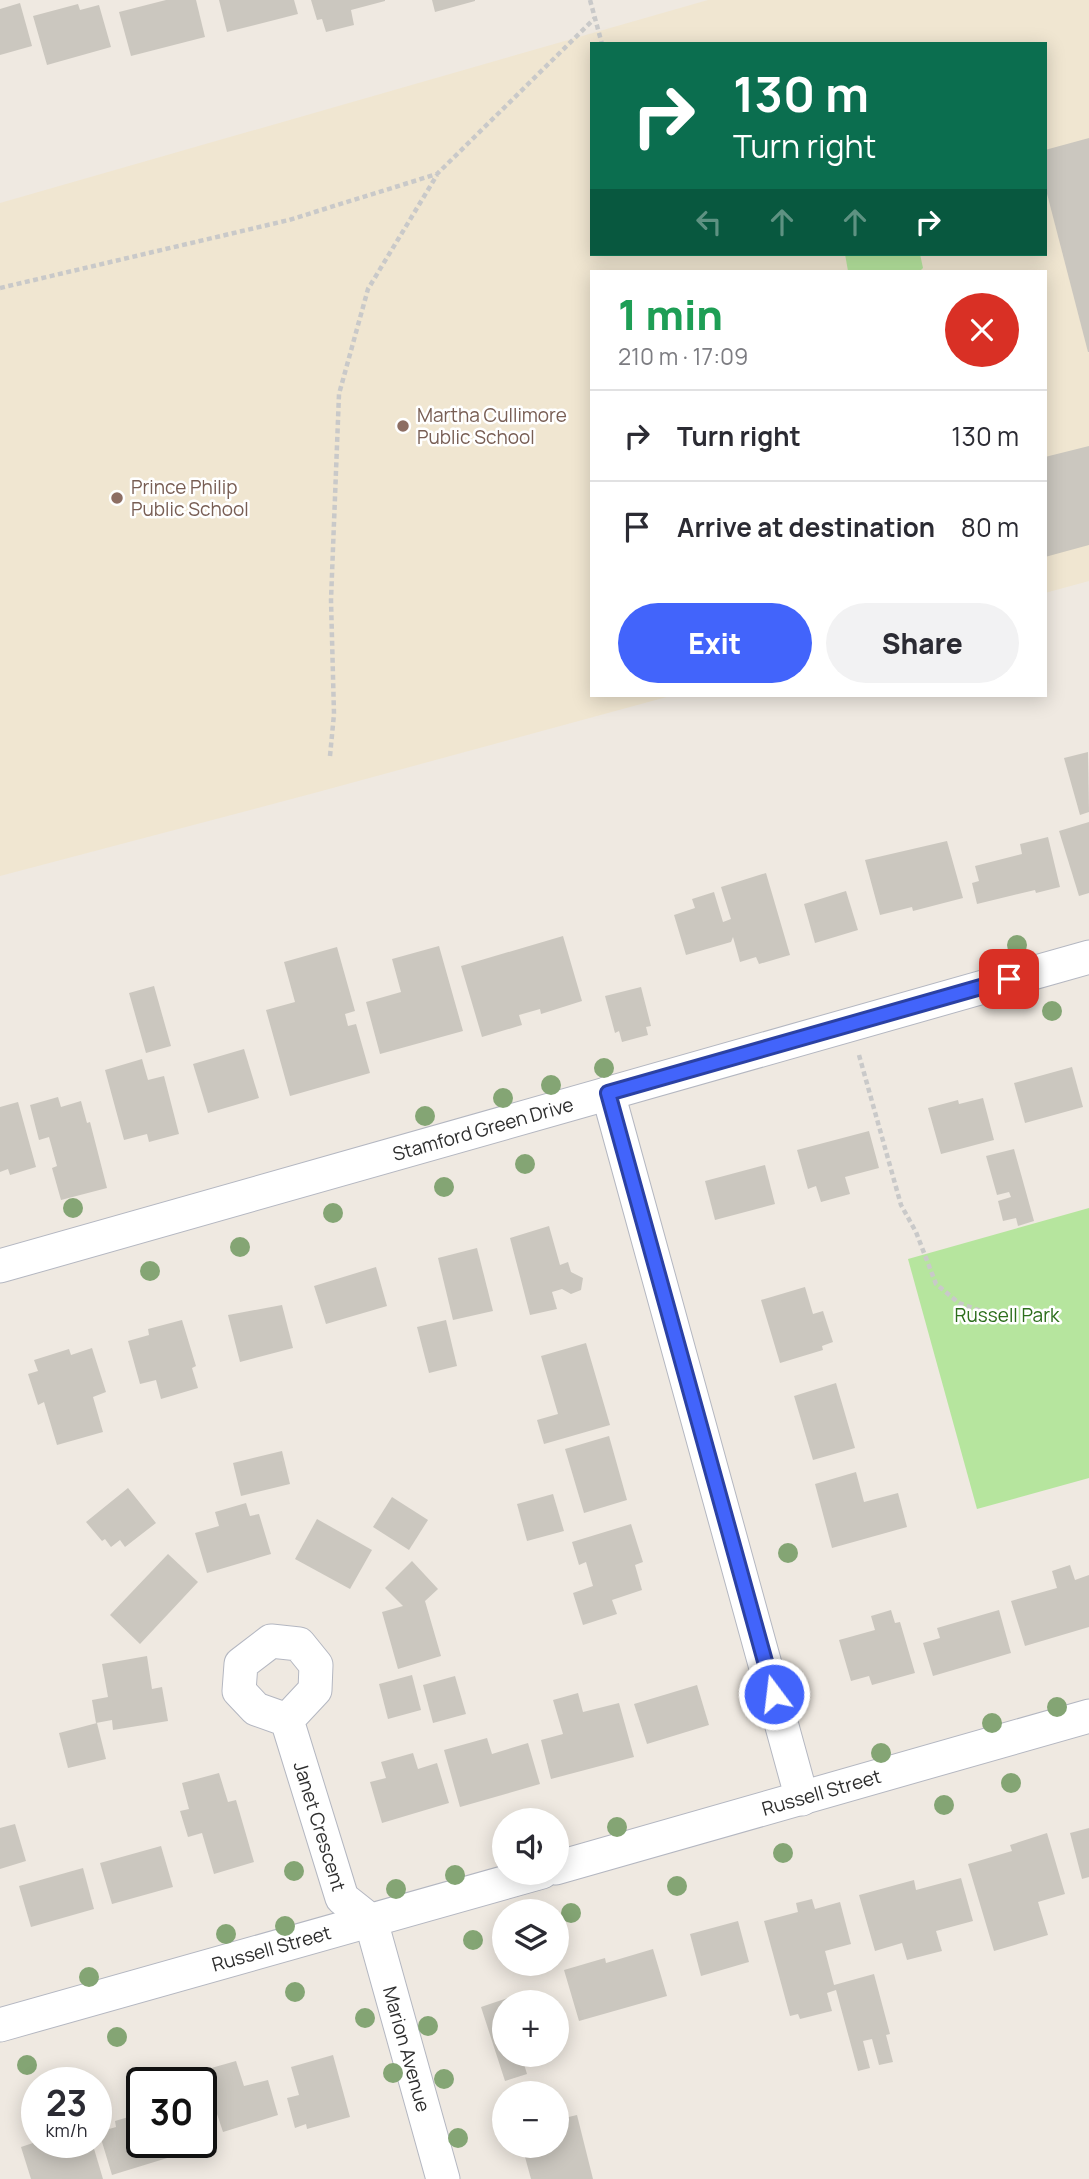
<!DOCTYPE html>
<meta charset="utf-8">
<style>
:root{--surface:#fff;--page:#f2f2f3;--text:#2b2b33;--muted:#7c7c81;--line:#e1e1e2;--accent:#4264fb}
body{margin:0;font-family:Manrope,sans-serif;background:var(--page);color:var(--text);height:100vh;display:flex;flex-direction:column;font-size:26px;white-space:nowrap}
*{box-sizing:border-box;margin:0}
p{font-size:23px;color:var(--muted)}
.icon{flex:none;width:38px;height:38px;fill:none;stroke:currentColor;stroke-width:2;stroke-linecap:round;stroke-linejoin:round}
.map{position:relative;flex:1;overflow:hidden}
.panel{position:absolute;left:590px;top:270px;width:457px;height:427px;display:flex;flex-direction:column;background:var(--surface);border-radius:0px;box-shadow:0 4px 18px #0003}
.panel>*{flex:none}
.top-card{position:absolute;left:590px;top:42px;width:457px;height:214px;border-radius:0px;box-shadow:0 4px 18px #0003;background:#0b6e4f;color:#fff;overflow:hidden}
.fabs{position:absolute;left:492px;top:1808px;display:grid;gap:14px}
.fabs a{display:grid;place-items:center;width:77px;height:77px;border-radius:50%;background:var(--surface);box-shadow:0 4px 18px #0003;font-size:35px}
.speed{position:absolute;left:21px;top:2067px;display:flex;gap:14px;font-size:35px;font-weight:700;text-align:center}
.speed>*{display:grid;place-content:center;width:91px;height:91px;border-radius:50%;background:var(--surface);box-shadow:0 4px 18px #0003;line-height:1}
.speed small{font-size:18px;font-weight:400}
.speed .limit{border:4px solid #111;border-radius:10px;background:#fff;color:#111}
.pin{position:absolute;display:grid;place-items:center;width:60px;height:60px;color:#fff;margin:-30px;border-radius:14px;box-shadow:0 4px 10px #0006}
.me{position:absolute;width:77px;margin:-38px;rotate:345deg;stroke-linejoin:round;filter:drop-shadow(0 0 5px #0008)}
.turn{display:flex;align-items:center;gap:24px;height:147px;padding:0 28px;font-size:32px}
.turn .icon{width:91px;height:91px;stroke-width:2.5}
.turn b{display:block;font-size:49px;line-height:60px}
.lanes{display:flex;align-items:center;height:66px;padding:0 28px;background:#0003;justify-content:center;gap:35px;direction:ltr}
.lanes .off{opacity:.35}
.round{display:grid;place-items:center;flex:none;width:74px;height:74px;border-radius:37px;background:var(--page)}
.summary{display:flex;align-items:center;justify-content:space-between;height:119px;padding:0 28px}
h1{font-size:42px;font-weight:800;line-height:52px;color:#1e9e55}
.action{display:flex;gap:14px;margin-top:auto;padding:14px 28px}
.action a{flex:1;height:80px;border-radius:42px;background:var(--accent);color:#fff;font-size:28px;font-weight:800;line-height:80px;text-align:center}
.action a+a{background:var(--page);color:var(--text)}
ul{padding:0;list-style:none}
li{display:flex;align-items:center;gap:21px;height:91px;padding:0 28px;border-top:2px solid var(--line)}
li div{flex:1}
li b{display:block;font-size:26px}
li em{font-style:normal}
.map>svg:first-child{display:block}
.education{fill:#f0e6d1;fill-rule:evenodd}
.green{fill:#b6e59e}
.building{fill:#cbc7bf}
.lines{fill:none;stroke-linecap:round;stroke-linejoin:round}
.street-casing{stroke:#b4b7c1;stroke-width:35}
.path{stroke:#c9c9c9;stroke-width:4.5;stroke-dasharray:5 3.5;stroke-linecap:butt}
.street{stroke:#fff;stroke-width:33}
.tree{fill:#84a574}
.route-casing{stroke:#2b41a3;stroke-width:18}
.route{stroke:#4264fb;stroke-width:12}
.education-dot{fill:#8d6e63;stroke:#fff;stroke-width:2.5}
.labels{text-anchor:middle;stroke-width:5;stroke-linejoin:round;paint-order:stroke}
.education-label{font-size:19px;fill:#785e54;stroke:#fff;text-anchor:start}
.street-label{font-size:19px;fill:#2e2e2e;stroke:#fff}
.park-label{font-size:19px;fill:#2c6e1b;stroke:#fff}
</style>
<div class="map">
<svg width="1089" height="2179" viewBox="0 0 1089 2179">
<rect width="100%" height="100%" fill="#efe9e1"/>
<path class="education" d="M708,0h381v581l-44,12v-322h-453v424h82l-356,97 -318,84v-673zM592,44h453v210h-453z"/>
<g class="green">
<path d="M845,254h75l3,14 -3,3h-72z"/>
<path d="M1089,1208v270l-112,31 -69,-250z"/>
</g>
<g class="building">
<path d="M166,0h30l9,37 -74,19 -12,-44z"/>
<path d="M219,0h75l4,14 -71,18z"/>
<path d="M311,0h74v1l-34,9 3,15 -28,7 -4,-13 -5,1z"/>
<path d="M432,0h43v1l-40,11z"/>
<path d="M20,3l12,43 -32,9v-46z"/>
<path d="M78,4l2,6 19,-5 12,42 -64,18 -14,-49z"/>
<path d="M1089,138v214h-1l-43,-166v-36z"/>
<path d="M1089,446v99l-44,12v-100z"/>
<path d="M1088,752l1,60 -9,3 -16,-57z"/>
<path d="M1089,822v71l-10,3 -20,-65z"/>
<path d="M1048,837l12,50 -24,6 -1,-3 -58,14 -5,-21 7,-2 -4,-15 47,-12 -2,-10z"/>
<path d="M947,841l16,57 -50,13 -1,-4 -32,8 -15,-55z"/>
<path d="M766,873l24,82 -31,9 -3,-7 -16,5 -7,-25 -2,5 -45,13 -12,-40 21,-7 -3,-9 22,-7 9,30 8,-3 -10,-32z"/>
<path d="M846,891l12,39 -43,13 -11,-39z"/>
<path d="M563,936l19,65 -41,13 -1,-5 -21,6 3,10 -40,12 -21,-71z"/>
<path d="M439,946l24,85 -83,23 -14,-52 35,-10 -9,-33z"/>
<path d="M337,947l18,64 -10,3 3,12 8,-2 14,49 -80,23 -24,-86 29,-8 -11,-40z"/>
<path d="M154,986l17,60 -25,7 -17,-60z"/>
<path d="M641,987l10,39 -5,1 2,8 -26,7 -3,-11 -4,2 -10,-37z"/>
<path d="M244,1049l15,49 -51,15 -15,-49z"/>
<path d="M142,1059l6,21 16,-4 15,58 -30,8 -2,-8 -23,6 -19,-70z"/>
<path d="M1072,1067l11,40 -58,16 -11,-40z"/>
<path d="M58,1097l3,10 20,-6 6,22 3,-1 17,66 -46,12 -9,-32 5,-2 -8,-29 -10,3 -9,-35z"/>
<path d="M983,1098l11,42 -53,14 -13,-46 30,-8 1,4z"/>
<path d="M18,1102l18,65 -26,8 -2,-6 -8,3v-65z"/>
<path d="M869,1131l10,37 -34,9 5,17 -29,8 -5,-16 -8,3 -11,-39z"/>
<path d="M1014,1149l20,72 -16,5 -2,-8 -13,3 -5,-20 13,-4 -2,-5 -12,3 -11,-39z"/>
<path d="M765,1165l10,39 -60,16 -10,-39z"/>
<path d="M549,1226l11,39 8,-3 3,10 12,6 -2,12 -10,4 -9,-5 -10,3 5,17 -27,6 -20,-77z"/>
<path d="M477,1248l16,63 -40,9 -15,-62z"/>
<path d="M376,1267l11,39 -61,18 -12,-38z"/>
<path d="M805,1287l8,27 10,-3 10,31 -11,4 1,4 -43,13 -19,-63z"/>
<path d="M282,1305l11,43 -53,14 -12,-47z"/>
<path d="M182,1320l14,46 -4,2 6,20 -37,11 -5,-19 -16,4 -12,-43 21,-6 -1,-6z"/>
<path d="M446,1320l11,46 -28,7 -12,-46z"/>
<path d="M586,1343l24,82 -66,19 -7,-24 21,-6 -17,-58z"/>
<path d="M92,1348l14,44 -13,5 10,35 -46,13 -13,-43 -6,3 -10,-31 10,-3 -4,-11 35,-11 2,6z"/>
<path d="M836,1383l19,65 -42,12 -19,-64z"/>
<path d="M609,1436l18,64 -43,13 -19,-64z"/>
<path d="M282,1451l8,33 -49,12 -8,-33z"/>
<path d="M856,1472l8,30 34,-9 9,34 -75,21 -17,-64z"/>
<path d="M128,1488l28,35 -31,24 -5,-7 -9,7 -6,-8 -3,2 -16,-19z"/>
<path d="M553,1494l11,37 -37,10 -10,-37z"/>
<path d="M392,1497l36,23 -19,30 -36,-23z"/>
<path d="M246,1503l4,13 9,-2 12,40 -64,19 -12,-40 24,-7 -4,-14z"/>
<path d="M317,1519l55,31 -22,39 -55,-30z"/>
<path d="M631,1524l12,38 -8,3 7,25 -30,10 5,14 -34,11 -10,-32 20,-7 -7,-24 -7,3 -7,-23z"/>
<path d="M168,1554l30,28 -58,62 -30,-29z"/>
<path d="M412,1561l26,28 -13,12 16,55 -43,13 -16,-57 21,-6 -18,-18z"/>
<path d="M1070,1565l5,15 14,-5v52l-64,19 -14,-45 46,-13 -5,-17z"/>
<path d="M891,1610l4,13 5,-1 15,51 -43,12 -3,-9 -18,5 -12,-41 36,-10 -4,-14z"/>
<path d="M999,1610l12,43 -78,23 -10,-33 17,-5 -3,-10z"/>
<path d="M147,1656l5,33 10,-2 6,34 -55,9 -1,-10 -16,3 -4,-23 16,-3 -6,-33z"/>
<path d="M412,1675l9,35 -33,9 -9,-35z"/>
<path d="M455,1676l11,38 -33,9 -10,-38z"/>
<path d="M697,1685l12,40 -62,19 -13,-40z"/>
<path d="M578,1693l5,19 36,-9 15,54 -83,22 -10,-39 22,-6 -10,-34z"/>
<path d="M97,1723l9,36 -38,9 -9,-35z"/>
<path d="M487,1738l5,16 36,-11 12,41 -80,23 -16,-57z"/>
<path d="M413,1753l5,16 19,-6 12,40 -67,20 -12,-41 16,-4 -5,-16z"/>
<path d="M219,1773l9,29 8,-2 18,62 -40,12 -12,-41 -14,4 -8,-26 9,-2 -7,-26z"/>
<path d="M15,1824l11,37 -26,8v-41z"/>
<path d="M1089,1828v49l-7,2 -12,-46z"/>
<path d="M1047,1833l18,61 -27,8 10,33 -54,16 -26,-87 44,-13 -2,-6z"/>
<path d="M161,1846l12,41 -61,17 -12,-41z"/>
<path d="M83,1868l11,41 -63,18 -12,-41z"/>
<path d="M961,1878l12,43 -37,10 6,20 -35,9 -5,-17 -27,8 -16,-56 55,-15 2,10z"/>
<path d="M812,1899l3,10 25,-7 11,42 -26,7 9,34 40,-11 16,60 -4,1 7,27 -14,3 -7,-26 -9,2 7,27 -12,3 -22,-81 -9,3 5,18 -32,8 -2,-5 -8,2 -26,-95 34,-9 -2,-9z"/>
<path d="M738,1921l11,41 -48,14 -11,-42z"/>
<path d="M653,1949l14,47 -88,25 -15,-51 41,-12 1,5z"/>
<path d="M529,1991l3,11h-28v52h17l6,20 -22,7 -24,-74z"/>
<path d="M333,2055l17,62 -43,12 -1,-5 -11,4 -8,-30 12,-3 -8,-28z"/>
<path d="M236,2061l8,25 24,-6 10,35 -55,17 -6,-18 -14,4 -2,-36h-9l-2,-8z"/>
<path d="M142,2113v29h45l3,9 -78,24 -13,-43 17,-5 -1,-6z"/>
<path d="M577,2115l16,64h-62l-9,-33h34v-26z"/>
<path d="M36,2142h56l11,37h-72l-10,-32z"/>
</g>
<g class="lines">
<defs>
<g id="street">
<path d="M608,1093l194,706"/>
<path id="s1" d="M0,1266l1089,-309"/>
<path id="s2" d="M287,1720l-31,-11 -17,-18 2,-27 30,-23 28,3 17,21 -1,25 -28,30 55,178 29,23"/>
<path id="s3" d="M556,1868l533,-152"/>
<path id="s4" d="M371,1921l72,258"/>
<path id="s5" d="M0,2025l542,-153"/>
</g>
</defs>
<use href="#street" class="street-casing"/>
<g class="path">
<path d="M590,0l12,44"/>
<path d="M0,288l289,-68 148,-46 158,-156"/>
<path d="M330,756l4,-42 -3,-114 8,-206 29,-105 69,-114"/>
<path d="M859,1055l42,150 15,27 20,52 23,19 33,12"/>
</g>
<use href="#street" class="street"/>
</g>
<g class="tree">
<circle cx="1017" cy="945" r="10"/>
<circle cx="1052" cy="1011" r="10"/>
<circle cx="604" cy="1068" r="10"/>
<circle cx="551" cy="1085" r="10"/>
<circle cx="503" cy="1098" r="10"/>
<circle cx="425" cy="1116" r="10"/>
<circle cx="525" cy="1164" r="10"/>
<circle cx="444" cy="1187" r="10"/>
<circle cx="73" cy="1208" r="10"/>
<circle cx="333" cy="1213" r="10"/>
<circle cx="240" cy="1247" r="10"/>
<circle cx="150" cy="1271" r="10"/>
<circle cx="788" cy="1553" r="10"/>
<circle cx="1057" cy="1707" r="10"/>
<circle cx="992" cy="1723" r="10"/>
<circle cx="881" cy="1753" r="10"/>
<circle cx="1011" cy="1783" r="10"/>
<circle cx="944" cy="1805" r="10"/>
<circle cx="617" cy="1827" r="10"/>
<circle cx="783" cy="1853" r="10"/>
<circle cx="294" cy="1871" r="10"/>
<circle cx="455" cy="1875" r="10"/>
<circle cx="677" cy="1886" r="10"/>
<circle cx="396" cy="1889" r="10"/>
<circle cx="571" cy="1913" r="10"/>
<circle cx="285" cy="1926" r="10"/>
<circle cx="226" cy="1934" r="10"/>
<circle cx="473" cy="1940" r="10"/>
<circle cx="89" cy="1977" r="10"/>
<circle cx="295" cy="1992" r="10"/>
<circle cx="365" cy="2018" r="10"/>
<circle cx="428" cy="2026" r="10"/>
<circle cx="117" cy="2037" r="10"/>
<circle cx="27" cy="2065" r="10"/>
<circle cx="393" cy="2073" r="10"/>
<circle cx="444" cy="2079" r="10"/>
<circle cx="458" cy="2138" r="10"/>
</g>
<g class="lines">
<defs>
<path id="route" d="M774,1694l-166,-601 401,-114"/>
</defs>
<use href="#route" class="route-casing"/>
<use href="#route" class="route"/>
</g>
<g class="education-dot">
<circle cx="403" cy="426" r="7"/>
<circle cx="117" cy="498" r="7"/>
</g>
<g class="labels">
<g class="education-label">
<text x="417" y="422">Martha Cullimore<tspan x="417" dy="22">Public School</tspan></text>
<text x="131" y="494">Prince Philip<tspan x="131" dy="22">Public School</tspan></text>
</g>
<g class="street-label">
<text dy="7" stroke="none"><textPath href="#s1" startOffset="502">Stamford Green Drive</textPath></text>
<text dy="7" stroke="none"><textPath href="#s3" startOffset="276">Russell Street</textPath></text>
<text dy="7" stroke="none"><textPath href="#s2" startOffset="355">Janet Crescent</textPath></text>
<text dy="7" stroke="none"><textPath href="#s5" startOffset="282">Russell Street</textPath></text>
<text dy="7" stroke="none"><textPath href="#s4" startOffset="133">Marion Avenue</textPath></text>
</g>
<g class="park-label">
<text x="1007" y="1322">Russell Park</text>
</g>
</g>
</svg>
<div class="fabs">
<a><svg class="icon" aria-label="sound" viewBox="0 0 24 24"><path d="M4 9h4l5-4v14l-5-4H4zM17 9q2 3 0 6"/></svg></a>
<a><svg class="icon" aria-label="layers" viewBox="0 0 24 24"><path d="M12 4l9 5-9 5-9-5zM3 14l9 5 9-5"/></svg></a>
<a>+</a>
<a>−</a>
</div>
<div class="speed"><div>23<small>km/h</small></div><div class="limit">30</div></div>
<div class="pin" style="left:1009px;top:979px;background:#d93025"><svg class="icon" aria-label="arrive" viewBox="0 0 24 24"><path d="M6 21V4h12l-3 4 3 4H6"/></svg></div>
<svg class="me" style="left:774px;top:1694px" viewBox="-20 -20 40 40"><circle r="17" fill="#4264fb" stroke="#fff" stroke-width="3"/><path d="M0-11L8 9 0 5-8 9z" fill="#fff"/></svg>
<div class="top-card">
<div class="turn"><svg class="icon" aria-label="right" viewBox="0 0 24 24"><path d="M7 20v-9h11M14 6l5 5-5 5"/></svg><div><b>130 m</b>Turn right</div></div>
<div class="lanes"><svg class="icon off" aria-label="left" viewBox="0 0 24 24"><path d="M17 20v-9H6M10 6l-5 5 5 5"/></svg><svg class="icon off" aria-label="ahead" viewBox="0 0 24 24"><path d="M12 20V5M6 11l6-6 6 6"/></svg><svg class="icon off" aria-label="ahead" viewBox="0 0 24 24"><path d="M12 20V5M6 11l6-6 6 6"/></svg><svg class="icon" aria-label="right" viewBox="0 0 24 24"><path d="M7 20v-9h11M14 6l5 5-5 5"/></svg></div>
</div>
<section class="panel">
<div class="summary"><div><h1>1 min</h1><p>210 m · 17:09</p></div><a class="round" style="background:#d93025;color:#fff"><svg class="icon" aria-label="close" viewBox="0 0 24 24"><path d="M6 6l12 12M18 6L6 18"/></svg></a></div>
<ul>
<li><svg class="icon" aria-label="right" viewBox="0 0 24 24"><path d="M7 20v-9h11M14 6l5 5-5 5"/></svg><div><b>Turn right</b></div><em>130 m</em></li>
<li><svg class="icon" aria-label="arrive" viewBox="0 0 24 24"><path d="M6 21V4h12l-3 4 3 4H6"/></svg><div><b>Arrive at destination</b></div><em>80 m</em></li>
</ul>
<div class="action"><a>Exit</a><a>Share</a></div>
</section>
</div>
